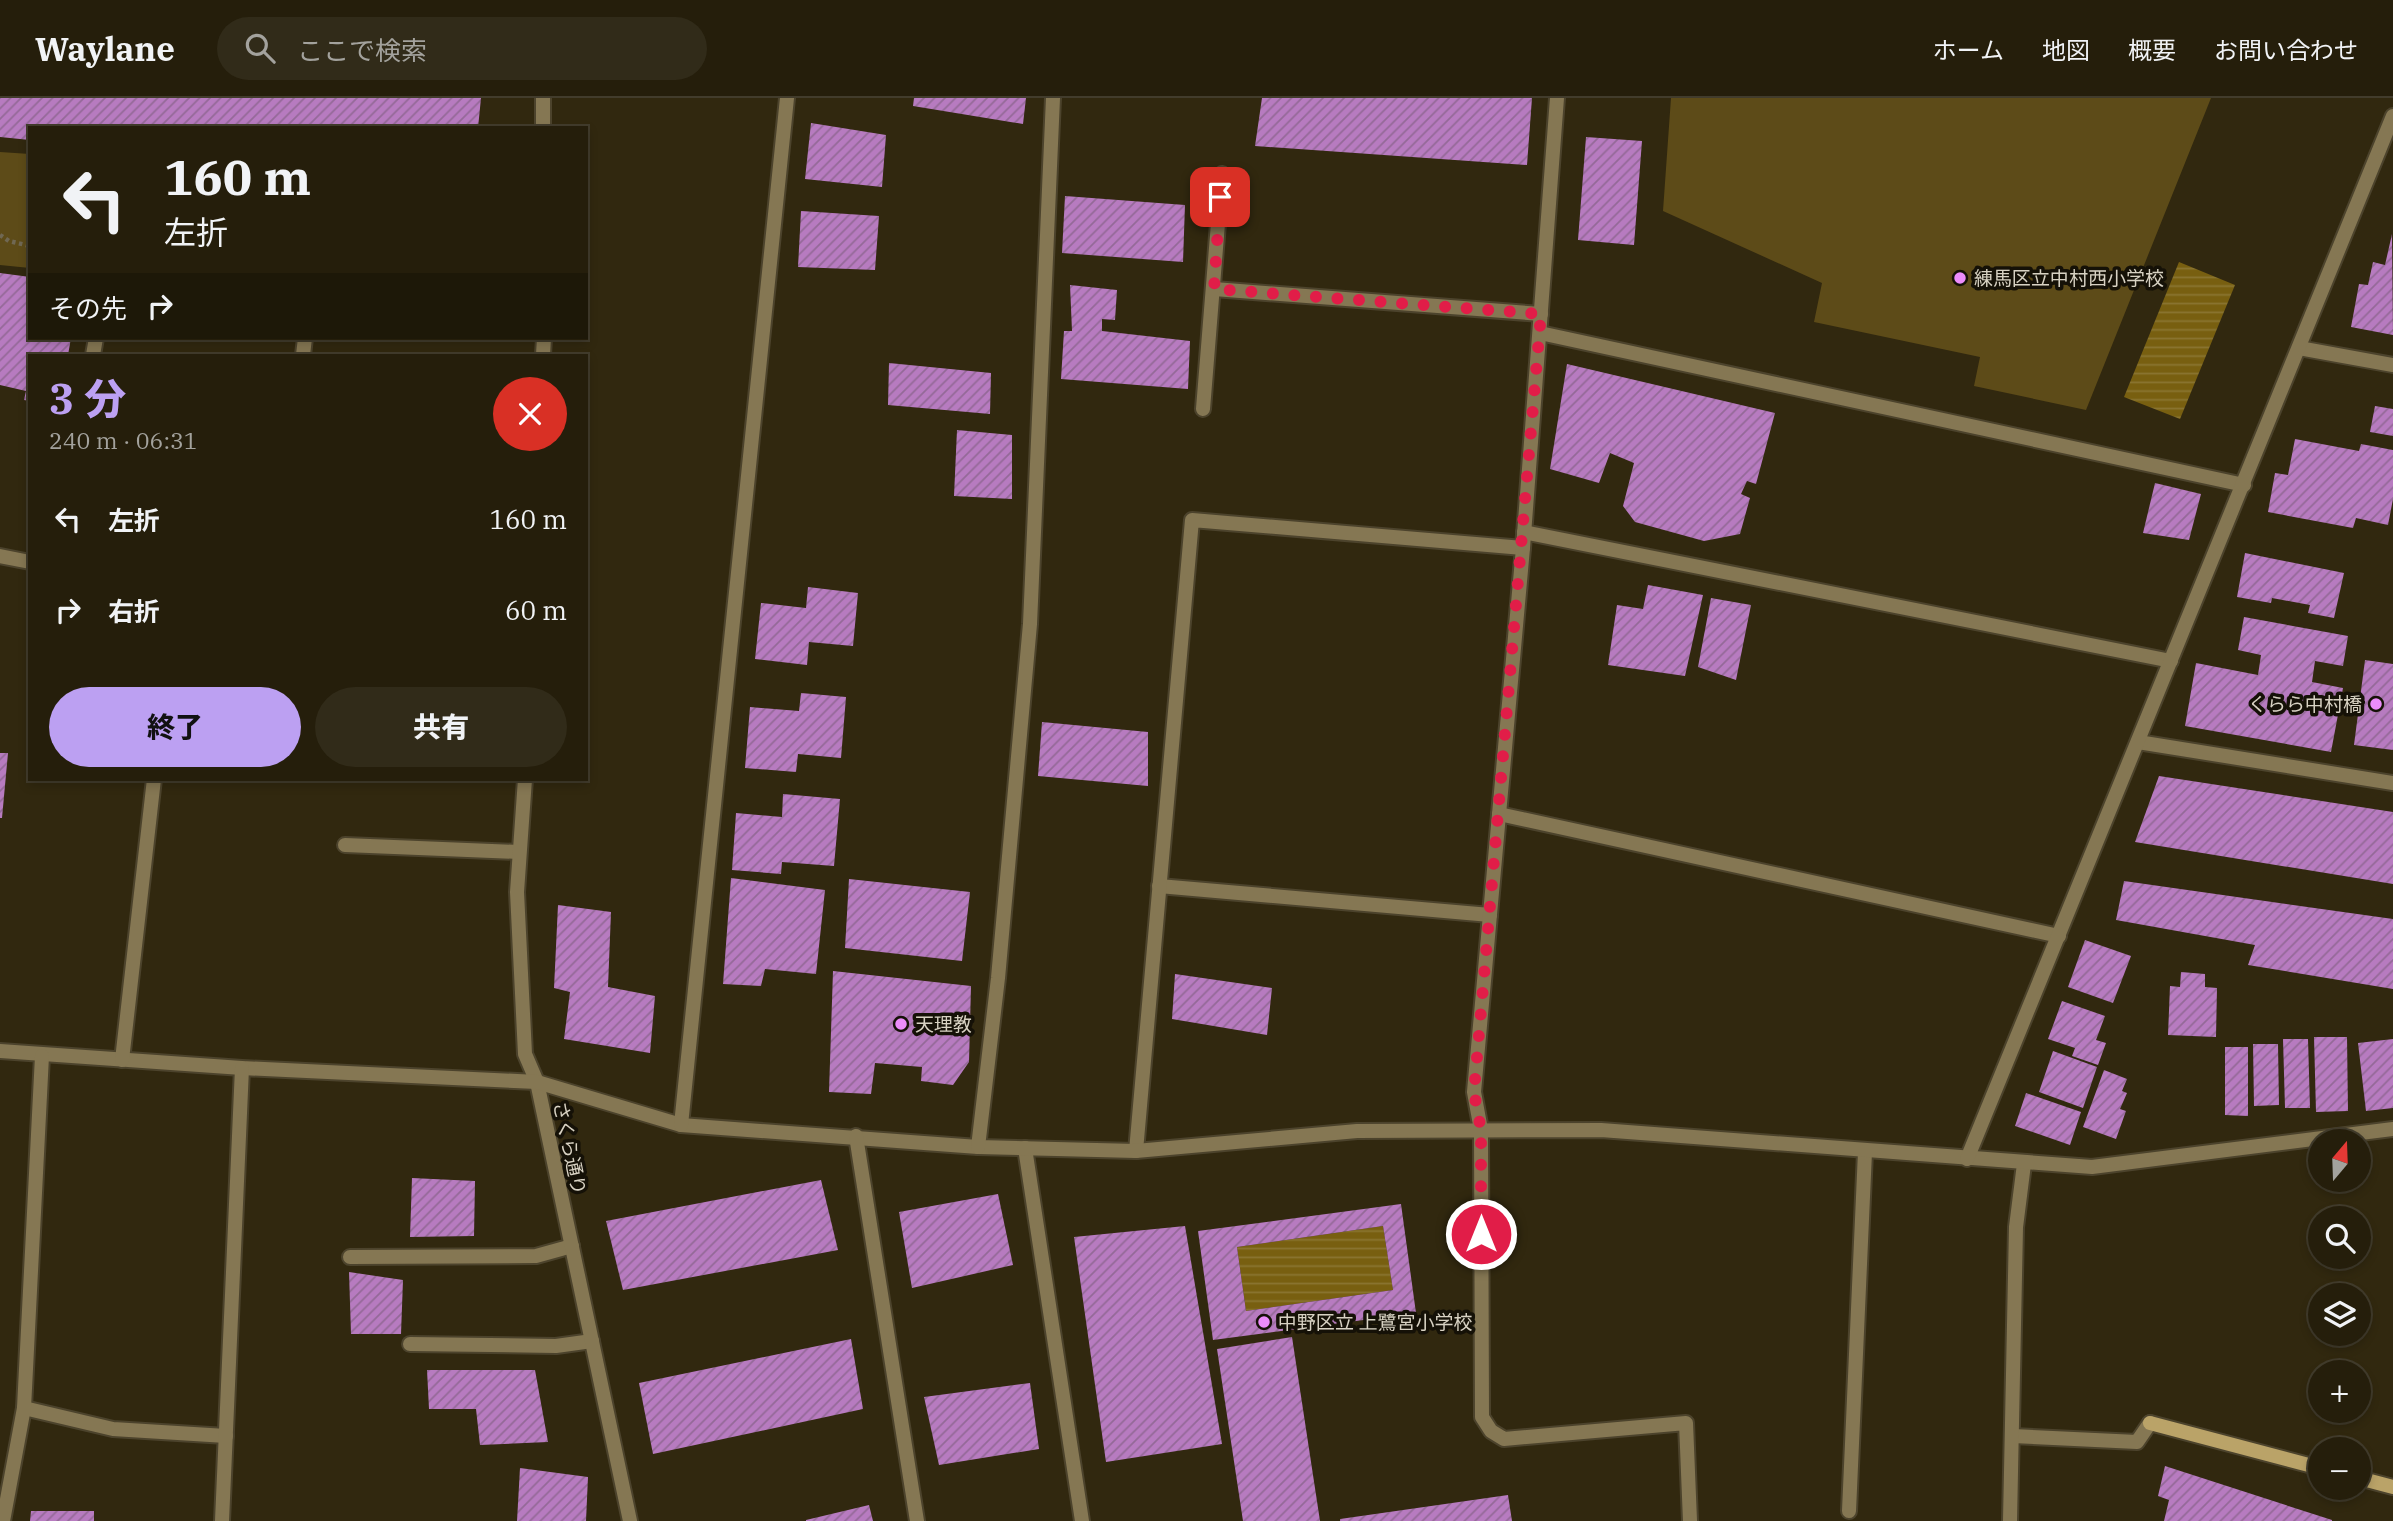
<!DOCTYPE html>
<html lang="ja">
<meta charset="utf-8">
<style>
:root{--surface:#251e0b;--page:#312b19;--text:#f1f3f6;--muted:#a3a29d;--line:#423c2c;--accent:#bca0f2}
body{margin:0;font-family:"IBM Plex Serif","Noto Sans JP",serif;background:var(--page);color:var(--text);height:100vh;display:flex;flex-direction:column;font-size:26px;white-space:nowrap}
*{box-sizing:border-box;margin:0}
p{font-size:23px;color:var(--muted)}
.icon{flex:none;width:38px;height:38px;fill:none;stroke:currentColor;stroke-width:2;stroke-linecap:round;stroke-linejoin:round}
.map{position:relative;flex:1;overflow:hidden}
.details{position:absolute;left:28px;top:256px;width:560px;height:427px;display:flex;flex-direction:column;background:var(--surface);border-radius:0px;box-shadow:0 4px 10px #0003,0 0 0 2px var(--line)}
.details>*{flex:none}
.hud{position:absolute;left:28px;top:28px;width:560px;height:214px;border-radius:0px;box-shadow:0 4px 10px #0003,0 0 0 2px var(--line);background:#251e0b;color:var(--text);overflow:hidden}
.needle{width:46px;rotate:19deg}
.tools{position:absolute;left:2308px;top:1031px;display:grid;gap:14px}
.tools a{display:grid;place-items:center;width:63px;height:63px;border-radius:50%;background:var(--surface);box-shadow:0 4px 10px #0003,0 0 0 2px var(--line);font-size:35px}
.pin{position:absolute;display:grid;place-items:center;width:60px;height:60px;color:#fff;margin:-30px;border-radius:14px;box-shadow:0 4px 10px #0006}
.me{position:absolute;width:77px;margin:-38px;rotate:0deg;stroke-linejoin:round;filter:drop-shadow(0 0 5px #0008)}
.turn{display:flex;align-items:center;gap:24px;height:147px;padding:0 21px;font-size:32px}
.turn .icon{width:91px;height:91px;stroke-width:2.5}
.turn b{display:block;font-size:49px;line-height:60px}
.then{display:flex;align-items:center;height:66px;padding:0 21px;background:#0003;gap:14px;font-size:26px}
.round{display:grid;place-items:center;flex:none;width:74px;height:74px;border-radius:37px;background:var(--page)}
.overview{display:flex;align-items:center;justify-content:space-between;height:119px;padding:0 21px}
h1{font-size:42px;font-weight:800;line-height:52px;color:var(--accent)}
.button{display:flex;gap:14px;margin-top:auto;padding:14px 21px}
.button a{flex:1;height:80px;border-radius:42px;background:var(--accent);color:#111;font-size:28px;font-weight:800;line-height:80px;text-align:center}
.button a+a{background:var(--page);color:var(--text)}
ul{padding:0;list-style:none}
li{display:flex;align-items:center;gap:21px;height:91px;padding:0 21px}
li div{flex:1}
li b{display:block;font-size:26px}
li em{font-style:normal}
header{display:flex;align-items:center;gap:42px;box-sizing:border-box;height:98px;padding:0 35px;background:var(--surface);border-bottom:2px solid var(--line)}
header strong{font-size:33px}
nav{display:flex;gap:38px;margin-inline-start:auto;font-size:24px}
.search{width:490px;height:63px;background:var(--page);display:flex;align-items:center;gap:18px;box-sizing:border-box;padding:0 24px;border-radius:38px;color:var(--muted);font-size:26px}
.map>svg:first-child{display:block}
.green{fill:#5d4b18}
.water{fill:url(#water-rules)}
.building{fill:url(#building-hatch);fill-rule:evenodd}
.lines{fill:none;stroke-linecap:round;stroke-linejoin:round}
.lane-casing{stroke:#4c432c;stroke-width:18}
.street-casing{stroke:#4c432c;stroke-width:18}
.secondary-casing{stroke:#4c432c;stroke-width:18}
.path{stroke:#706853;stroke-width:4.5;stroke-dasharray:3.5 3.5;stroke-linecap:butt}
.lane{stroke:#857753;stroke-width:14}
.street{stroke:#857753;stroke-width:14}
.secondary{stroke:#baa368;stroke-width:14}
.route{stroke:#e11d48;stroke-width:12;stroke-dasharray:0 21.6}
.poi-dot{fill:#ec8cfb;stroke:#151107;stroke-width:2.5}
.labels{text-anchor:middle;stroke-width:7;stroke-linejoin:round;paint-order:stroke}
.poi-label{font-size:19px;fill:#d8d2c3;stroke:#151107;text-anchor:start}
.street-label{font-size:19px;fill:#d8d2c3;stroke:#151107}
</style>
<header>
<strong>Waylane</strong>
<div class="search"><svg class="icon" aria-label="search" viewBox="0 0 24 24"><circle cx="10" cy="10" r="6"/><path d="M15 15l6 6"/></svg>ここで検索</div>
<nav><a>ホーム</a><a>地図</a><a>概要</a><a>お問い合わせ</a></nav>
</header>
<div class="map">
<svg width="2393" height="1423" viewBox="0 0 2393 1423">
<defs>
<pattern id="water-rules" width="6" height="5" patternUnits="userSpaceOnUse" patternTransform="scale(1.75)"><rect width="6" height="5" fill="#785f10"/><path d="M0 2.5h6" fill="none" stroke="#8a7531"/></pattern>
<pattern id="building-hatch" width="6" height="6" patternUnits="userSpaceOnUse" patternTransform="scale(1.75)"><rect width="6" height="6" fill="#b77bc0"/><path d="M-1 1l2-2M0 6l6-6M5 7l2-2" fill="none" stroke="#946998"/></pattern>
</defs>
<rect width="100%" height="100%" fill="#31280f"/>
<g class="green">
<path d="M1671,0h540l-125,312 -112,-24 6,-29 -166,-35 8,-39 -159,-72z"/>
<path d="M0,54l30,2v114l-30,-3z"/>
</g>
<g class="water">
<path d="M2179,164l56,23 -55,134 -56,-22z"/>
<path d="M1383,1128l10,64 -147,21 -9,-64z"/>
</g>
<g class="building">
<path d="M0,0h481l-3,30h-448v12l-30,-3z"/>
<path d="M914,0h112l-3,26 -110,-18z"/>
<path d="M1262,0h270l-5,67 -272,-19z"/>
<path d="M811,25l75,12 -4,52 -77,-8z"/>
<path d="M1586,39l56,4 -8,104 -56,-5z"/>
<path d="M1065,98l120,9 -2,57 -121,-9z"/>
<path d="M801,113l78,5 -4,54 -77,-3z"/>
<path d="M2392,136l1,101 -42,-8 8,-43 9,1 5,-23 12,3z"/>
<path d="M0,175l30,4v61h41l-3,17h-38v46l-6,-1 2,-9 -26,-6z"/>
<path d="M1070,187l47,5 -2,30 -13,-1v12l88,10 -2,48 -127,-10 3,-48h8z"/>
<path d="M889,265l102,10 -1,41 -102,-9z"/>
<path d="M1567,266l208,49 -19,71 -9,-3 -6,13 9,4 -10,36 -36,7 -69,-19 -12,-16 11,-43 -24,-10 -11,30 -49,-14z"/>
<path d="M2375,308l18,3v27l-23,-4z"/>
<path d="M957,332l55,5v64l-58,-3z"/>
<path d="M2295,341l64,12 2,-7 32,6v49l-5,26 -32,-7 -3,10 -85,-16 7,-39 13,2z"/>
<path d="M2155,385l46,11 -12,46 -46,-7z"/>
<path d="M2245,455l99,20 -10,45 -26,-5 2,-8 -38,-7 -1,5 -34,-6z"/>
<path d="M1648,487l55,10 -18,81 -77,-11 9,-60 26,4z"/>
<path d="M808,489l50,6 -5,53 -44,-4 -2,23 -52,-6 6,-56 45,5z"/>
<path d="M1711,500l40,7 -15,75 -38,-13z"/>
<path d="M2244,519l104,19 -5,30 -28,-5 -3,21 31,6 -12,64 -146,-26 11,-63 62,12 3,-20 -23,-5z"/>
<path d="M2365,562l28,4v86l-39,-5z"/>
<path d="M801,595l45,4 -5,61 -43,-4 -2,18 -51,-4 5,-61 49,4z"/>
<path d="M1042,624l106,10v54l-110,-10z"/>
<path d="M0,655h8l-6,65h-2z"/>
<path d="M2159,678l234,36v72l-258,-42z"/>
<path d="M783,696l57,5 -6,67 -52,-4 -1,12 -49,-4 4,-57 46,4z"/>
<path d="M731,780l94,12 -9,84 -51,-5 -4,17 -38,-2z"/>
<path d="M849,781l121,13 -8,69 -117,-13z"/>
<path d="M2124,783l269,38v70l-145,-24 7,-20 -139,-25z"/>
<path d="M558,807l53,7 -3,75 47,9 -5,57 -86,-14 6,-47 -16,-4z"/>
<path d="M2085,842l46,16 -18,47 -45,-16z"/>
<path d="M833,873l138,15 -2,76 -16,23 -32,-4 1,-14 -47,-4 -4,31 -42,-2z"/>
<path d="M2181,874l24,2v13l12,1 -1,49 -48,-2 2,-49 10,1z"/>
<path d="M1175,876l97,14 -5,47 -95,-16z"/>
<path d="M2062,903l43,15 -9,24 10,3 -8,22 -26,-9 3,-8 -27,-9z"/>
<path d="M2314,939h33l1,74 -32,1z"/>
<path d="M2283,941h25l2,69h-25z"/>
<path d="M2393,941v69l-27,3 -8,-68z"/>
<path d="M2253,946h25l1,61 -25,1z"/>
<path d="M2225,949h23v69l-23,-1z"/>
<path d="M2053,953l44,16 -14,41 -44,-16z"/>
<path d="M2104,972l23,9 -5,12 5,2 -7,16 6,2 -10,28 -33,-12z"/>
<path d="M2026,995l55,19 -11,33 -55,-19z"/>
<path d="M412,1080l63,3 -1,55 -64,1z"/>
<path d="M821,1082l17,70 -215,40 -17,-69z"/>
<path d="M998,1096l15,71 -101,23 -13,-76z"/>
<path d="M1401,1106l15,109 -203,27 -15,-109zM1383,1128l10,64 -147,21 -9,-64z"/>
<path d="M1185,1128l37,218 -116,18 -32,-225z"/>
<path d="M349,1174l54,8 -2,54h-50z"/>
<path d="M1292,1239l28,184h-77l-26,-172z"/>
<path d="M851,1241l12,70 -210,45 -14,-71z"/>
<path d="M427,1272h108l13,72 -68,3 -4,-36h-47z"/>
<path d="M1030,1285l9,66 -100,16 -15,-68z"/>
<path d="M2165,1368l167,54v1h-168l5,-21 -11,-4z"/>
<path d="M520,1370l68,9 -2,44h-69z"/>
<path d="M1508,1397l4,26h-172v-2z"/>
<path d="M869,1407l4,16h-67v-1z"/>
<path d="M31,1413h63v10h-64z"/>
</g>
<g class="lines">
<defs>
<g id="lane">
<path d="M1214,191l327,25"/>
<path d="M1203,311l19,-235"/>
<path d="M345,747l174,7"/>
<path d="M1159,788l331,29"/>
<path d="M1025,1050l57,373"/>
<path d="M1136,1053l56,-631 331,28"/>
<path d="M350,1159l186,-1 36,-10"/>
<path d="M410,1246l146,2 36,-5"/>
<path d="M24,1310l89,21 113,7"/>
<path d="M2013,1338l124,6 13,-19"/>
<path d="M1849,1413l16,-359"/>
<path d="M2010,1423l6,-294 8,-63"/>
</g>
<g id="street">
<path d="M543,0v30"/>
<path d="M1557,0l-34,450 -49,544 7,38 1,287 9,14 13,8 182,-16 4,98"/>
<path d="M1540,235l704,152"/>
<path d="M2299,250l94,17"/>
<path d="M93,257l3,-17"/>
<path d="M303,257l2,-17"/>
<path d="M543,257l1,-17"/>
<path d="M1524,434l647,129"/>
<path d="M0,458l30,6"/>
<path d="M2138,644l255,41"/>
<path d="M525,681l-8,113 8,162 12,28 93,439"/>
<path d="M1499,716l560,122"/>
<path d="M0,953l242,17 295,14 144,43 297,22 158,4 221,-20 244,-1 491,37 301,-38"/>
<path d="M122,962l32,-281"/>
<path d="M681,1027l106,-1027"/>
<path d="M856,1038l61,385"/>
<path d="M978,1049l20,-169 32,-354 23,-526"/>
<path d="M1967,1061l426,-1043"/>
<path d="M3,1423l21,-113 18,-352"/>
<path d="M222,1423l20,-453"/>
</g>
<g id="secondary">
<path d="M2150,1325l170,45"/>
<path d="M2359,1380l34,9"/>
</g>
</defs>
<use href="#lane" class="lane-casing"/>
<use href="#street" class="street-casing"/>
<use href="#secondary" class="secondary-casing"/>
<path class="path" d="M0,137l9,6 21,5"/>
<use href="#lane" class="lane"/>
<use href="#street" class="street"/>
<use href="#secondary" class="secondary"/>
</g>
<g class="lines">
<path class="route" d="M1220,99l-6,92 327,25 -67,778 7,38v104"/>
</g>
<g class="poi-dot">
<circle cx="1960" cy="180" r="7"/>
<circle cx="2376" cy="606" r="7"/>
<circle cx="901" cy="926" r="7"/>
<circle cx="1264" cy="1224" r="7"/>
</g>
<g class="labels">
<g class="poi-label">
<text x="1974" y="187">練馬区立中村西小学校</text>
<text x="2362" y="613" text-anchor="end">くらら中村橋</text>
<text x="915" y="933">天理教</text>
<text x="1278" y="1231">中野区立 上鷺宮小学校</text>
</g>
<g class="street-label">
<text transform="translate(570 1050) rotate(78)" y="7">さくら通り</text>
</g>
</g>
</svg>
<div class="tools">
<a><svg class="needle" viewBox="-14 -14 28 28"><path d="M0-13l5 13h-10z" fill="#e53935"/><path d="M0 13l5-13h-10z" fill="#a3a29d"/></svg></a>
<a><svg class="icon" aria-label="search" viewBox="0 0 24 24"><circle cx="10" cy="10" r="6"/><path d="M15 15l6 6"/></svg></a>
<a><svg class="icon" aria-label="layers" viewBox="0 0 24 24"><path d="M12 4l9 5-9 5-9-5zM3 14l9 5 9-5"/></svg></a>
<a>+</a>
<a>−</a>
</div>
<div class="pin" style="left:1220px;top:99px;background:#d93025"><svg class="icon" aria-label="arrive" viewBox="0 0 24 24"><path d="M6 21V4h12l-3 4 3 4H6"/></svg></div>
<svg class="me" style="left:1481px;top:1136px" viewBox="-20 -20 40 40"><circle r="17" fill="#e11d48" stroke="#fff" stroke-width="3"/><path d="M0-11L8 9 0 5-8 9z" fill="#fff"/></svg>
<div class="hud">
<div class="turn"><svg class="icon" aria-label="left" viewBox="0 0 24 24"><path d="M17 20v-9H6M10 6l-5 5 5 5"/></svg><div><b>160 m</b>左折</div></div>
<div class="then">その先<svg class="icon" aria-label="right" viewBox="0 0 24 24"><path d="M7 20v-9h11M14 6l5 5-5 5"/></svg></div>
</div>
<section class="details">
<div class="overview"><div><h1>3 分</h1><p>240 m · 06:31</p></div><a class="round" style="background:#d93025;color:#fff"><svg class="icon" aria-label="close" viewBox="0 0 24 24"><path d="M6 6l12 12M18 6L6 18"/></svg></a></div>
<ul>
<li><svg class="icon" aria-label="left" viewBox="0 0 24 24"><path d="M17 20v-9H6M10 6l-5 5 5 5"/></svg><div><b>左折</b></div><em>160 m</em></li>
<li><svg class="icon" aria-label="right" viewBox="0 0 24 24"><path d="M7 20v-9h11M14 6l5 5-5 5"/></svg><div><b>右折</b></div><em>60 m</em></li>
</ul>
<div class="button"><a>終了</a><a>共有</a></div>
</section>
</div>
